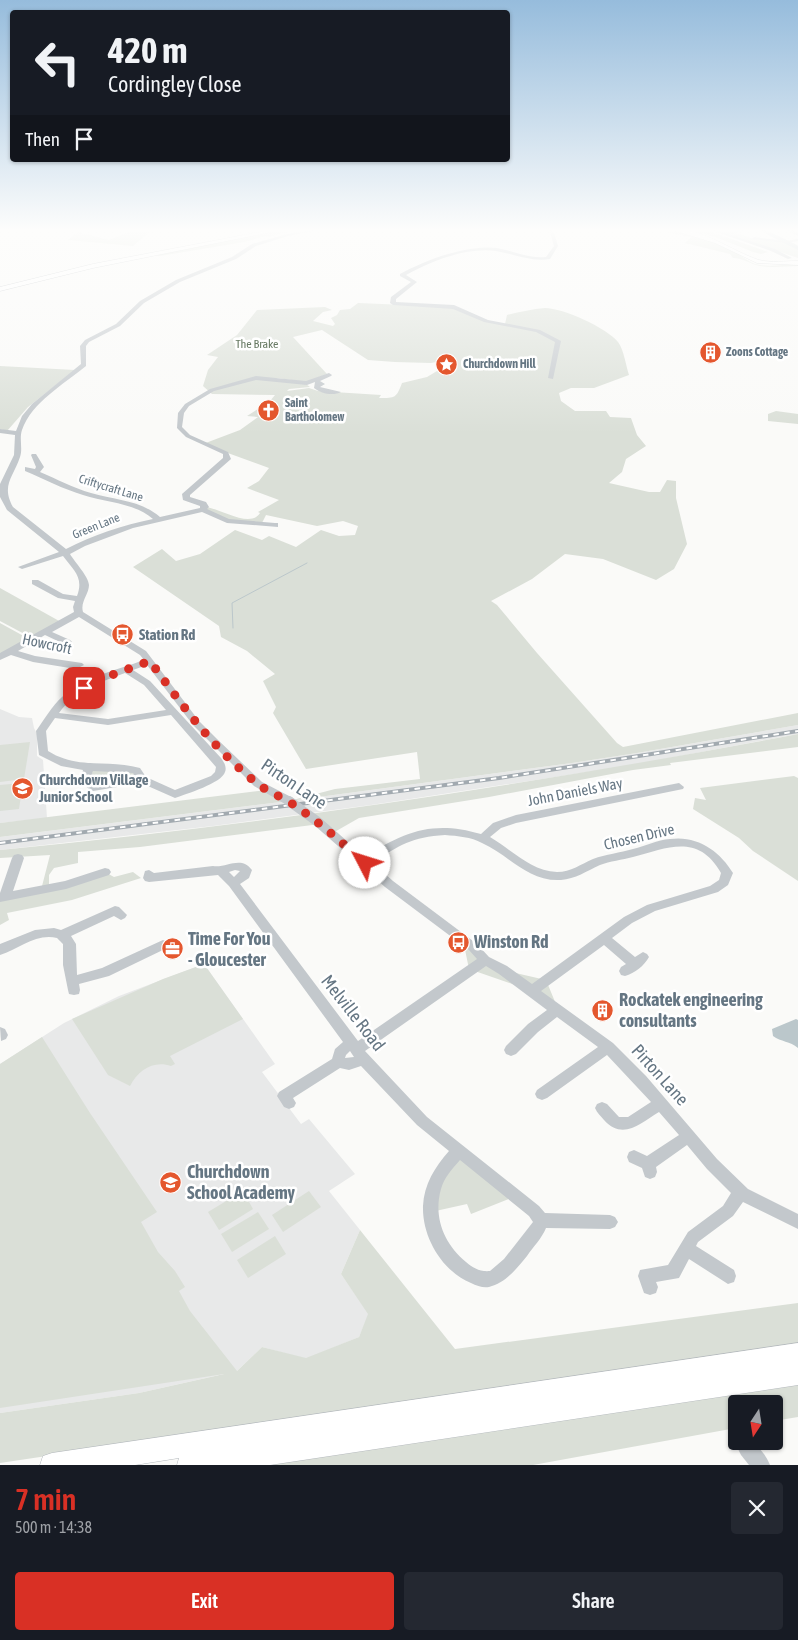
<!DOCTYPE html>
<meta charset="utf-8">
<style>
:root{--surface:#171b24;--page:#242831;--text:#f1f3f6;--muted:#9ea1a6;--accent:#d93025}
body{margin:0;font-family:"Asap Condensed",sans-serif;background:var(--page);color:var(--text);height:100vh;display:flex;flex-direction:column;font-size:19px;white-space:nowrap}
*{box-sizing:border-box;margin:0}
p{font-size:16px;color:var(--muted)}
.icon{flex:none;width:28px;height:28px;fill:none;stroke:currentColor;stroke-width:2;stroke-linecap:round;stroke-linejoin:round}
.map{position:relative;height:1465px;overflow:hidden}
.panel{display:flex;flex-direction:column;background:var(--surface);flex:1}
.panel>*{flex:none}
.hud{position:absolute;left:10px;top:10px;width:500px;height:152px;border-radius:5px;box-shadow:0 1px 4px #0004;background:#171b24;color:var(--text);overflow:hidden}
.needle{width:32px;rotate:192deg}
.fabs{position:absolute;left:728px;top:1395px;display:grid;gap:10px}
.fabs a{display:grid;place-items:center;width:55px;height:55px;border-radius:5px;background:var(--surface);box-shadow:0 1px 4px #0004;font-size:25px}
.pin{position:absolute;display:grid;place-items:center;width:42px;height:42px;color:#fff;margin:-21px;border-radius:10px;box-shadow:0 2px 8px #0006}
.me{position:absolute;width:55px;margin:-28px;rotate:310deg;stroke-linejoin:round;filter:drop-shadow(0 0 4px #0008)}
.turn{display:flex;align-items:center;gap:18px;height:105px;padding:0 15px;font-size:22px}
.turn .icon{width:65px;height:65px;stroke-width:2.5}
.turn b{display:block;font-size:35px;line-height:42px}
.then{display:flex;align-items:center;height:48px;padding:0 15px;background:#0003;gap:10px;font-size:19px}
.round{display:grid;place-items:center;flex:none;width:52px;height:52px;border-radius:5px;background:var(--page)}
.headline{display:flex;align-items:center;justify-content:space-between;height:85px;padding:0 15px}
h1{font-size:30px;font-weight:600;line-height:38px;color:var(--accent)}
.action{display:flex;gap:10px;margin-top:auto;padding:10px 15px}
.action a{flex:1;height:58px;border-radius:5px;background:var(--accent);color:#fff;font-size:20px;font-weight:600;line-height:58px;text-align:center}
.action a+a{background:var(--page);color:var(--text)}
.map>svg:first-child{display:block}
.built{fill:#e8e9e9}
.green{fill:#dadfd7;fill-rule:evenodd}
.water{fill:#bbc7cb}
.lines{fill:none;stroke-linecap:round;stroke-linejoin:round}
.stream{stroke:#bbc7cb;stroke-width:1}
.river{fill:#bbc7cb;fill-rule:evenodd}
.highway-casing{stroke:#b4b9bd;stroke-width:1}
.minor{fill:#c3c8cc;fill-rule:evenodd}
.highway{fill:#fff;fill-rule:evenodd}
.rail-casing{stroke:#a2aab0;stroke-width:4}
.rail{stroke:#fff;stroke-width:2;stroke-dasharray:5.5;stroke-linecap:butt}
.minor-bridge{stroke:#c3c8cc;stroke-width:10}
.route{stroke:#d93025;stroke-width:9;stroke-dasharray:0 16.2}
.labels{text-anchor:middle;stroke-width:5;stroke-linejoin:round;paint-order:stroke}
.far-park-label{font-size:12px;fill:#687a64;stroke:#fff}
.far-poi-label{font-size:12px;font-weight:bold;fill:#657683;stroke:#fff;text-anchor:start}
.far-street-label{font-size:12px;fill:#657683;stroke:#fff}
.poi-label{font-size:15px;font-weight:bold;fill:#657683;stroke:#fff;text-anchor:start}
.street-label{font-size:15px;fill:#657683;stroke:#fff}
.near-street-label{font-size:18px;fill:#657683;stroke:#fff}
.near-poi-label{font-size:18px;font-weight:bold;fill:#657683;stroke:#fff;text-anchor:start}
</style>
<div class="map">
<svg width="798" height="1465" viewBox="0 0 798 1465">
<rect width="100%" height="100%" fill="#fafaf8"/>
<g class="built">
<path d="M0,709l19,8 13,1 2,10 3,6v22l6,4 4,58 -47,5z"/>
<path d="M798,725v9l-171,32 -256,39 -158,21 -213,24v-13l289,-36 283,-38 65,-10z"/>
<path d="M204,964l71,100 -13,8 39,52 8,-5 46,55 -26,17 31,39 -19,44 28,40 -10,23 -53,22 -44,-12 -25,24 -98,22 -139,20v-349l64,-41 55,-27z"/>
</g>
<g class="green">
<path d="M109,229h44l-20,17 -65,-6 10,-8 31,8 22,-9z"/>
<path d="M289,229h32c-11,1 -44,3 -51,8l-4,-1 -22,6 -72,12 -13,2 -4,-2z"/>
<path d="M649,229c29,0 56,8 82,21 9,4 15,11 24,14 15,4 28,0 43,0v2c-13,0 -25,2 -38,0 -10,-2 -17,-8 -27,-8l-3,-4 -45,-11 6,-6z"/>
<path d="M688,229h15l65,23 -7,2 -8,-2 -35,-14z"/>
<path d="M714,229c15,0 27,7 42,10 16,3 27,-1 42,7v12z"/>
<path d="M358,303l96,4 32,14 19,3 2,-9c13,-3 25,-6 38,-7 18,0 62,20 73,34 6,8 8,24 11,33l-35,13h-23l-12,5 2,8 14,10h31l4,6 21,1 6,17 9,11 -20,13 -4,13 -13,11 40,9h11l7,-12 9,1v17l11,46 -13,25 -18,11 -53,-21 -38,-5 -33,25 -41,22 6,4 40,48 80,90 6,4 175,-34v12l-161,28 -65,10 -283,38 -289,36v-14l267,-33 22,11 46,-12 85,-10 -3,-27 -111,17 -33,-56 3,-6 -13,-26 12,-7 -28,-23 -26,-14 -2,-11 -86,-59 29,-18 14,12 24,-7 35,-24 27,10 7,-4 27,11 25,-17 18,6 16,-1 3,-9 -15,-5 -26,5 -51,-11 -4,8h-28l-31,-13 2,-3c15,1 45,22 55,6l-2,-1 21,-12 -32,-12 12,-7 10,-13 -66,-24 37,-14 18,-13 -11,-1 23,-15 5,-6 -63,-1 -9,-8 5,-16 10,-13 -11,-2 30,-20 20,-25 68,-3 7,3 -9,2 -10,9 20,5 2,-2 -4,-6 6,-3 3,-5 10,-1zM322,330l46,30 27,2 36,1 16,-3 7,2 2,3 -8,5 -11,1 -10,6 -25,6c-6,15 -6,15 -23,15l2,-3 -63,-4 -9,-3 -22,3 2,-2 21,-2 -4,-3 -51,-6h22l29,4 21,-8 -34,-37z"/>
<path d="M0,366l75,4 -47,37 -21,24 -7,-2z"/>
<path d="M776,411l22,3v10l-30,-3v-7z"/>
<path d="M0,588l61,34 -29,16 -32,-17z"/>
<path d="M0,623l29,16 -29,15z"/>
<path d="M798,734v13l-128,16 1,2 -38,5 -144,27 -130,21 -28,16 -11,-10 -180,23 -62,5v11l-24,5 -5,7v13l56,-16 9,5 19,-5 8,6 -69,22 -65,13 2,7 -9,5v-27l41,-8 9,-35 -50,3v-8c268,-26 534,-66 798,-116z"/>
<path d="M30,742l-6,37 -24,3v-37z"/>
<path d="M125,768l17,11 -49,8 -4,-18z"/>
<path d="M794,776l4,2v103l-45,-30 -14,-13 -46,-29 2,-11 11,2 -6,-12z"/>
<path d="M23,783l-4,26 -19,2v-26z"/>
<path d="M463,940l40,30 43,10 12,29 -26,-18 -63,-22z"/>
<path d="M204,964l39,55 -73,37 5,8 -4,2c-17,-6 -33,4 -41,20l-22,-11 -36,-56 91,-40z"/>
<path d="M42,1037l48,76 67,99 -16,10 17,30 17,19 10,16 -6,4 11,20 47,60 25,-24 44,11 53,-21 9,-23 -27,-40 19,-44 95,119 343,-46v41l-798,119v-50l139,-20 85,-19 -224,34v-344z"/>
<path d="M459,1150l57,46 -45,18 -4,-10 -36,8 1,-17z"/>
<path d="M243,1191l10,18 -34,21 -11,-18z"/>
<path d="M309,1191l12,16 -38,25 -11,-17z"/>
<path d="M258,1212l11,17 -37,23 -11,-18z"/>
<path d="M275,1236l11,18 -38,24 -11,-18z"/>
<path d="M798,1383v34l-24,4v-17h-38v24l-203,37h-282z"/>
</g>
<path class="water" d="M796,1019l2,1v28c-8,-7 -17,-6 -25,-12l-1,-7z"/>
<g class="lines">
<path class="stream" d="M233,628l-1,-25 75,-40"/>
<path class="river" d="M759,229h5l31,15 3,2v4l-30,-15z"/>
<defs>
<g id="highway">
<path d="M276,229h10l-193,39 -93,23v-4l93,-23z"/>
<path d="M669,229c29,-4 64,23 90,31 12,3 27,1 39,1v4l-41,-2 -42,-20z"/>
<path d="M798,1343v42l-528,80h-93l2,-7 -44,7h-95l3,-9 9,-3z"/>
</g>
</defs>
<use href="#highway" class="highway-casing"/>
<g class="minor">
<path d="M318,229h7l-37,7 -32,10 -20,13 -56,23 -36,21 -24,23 -31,16 -3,4v20c-23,19 -54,36 -64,64 -3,9 1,19 -2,27 -7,21 -19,28 -7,50l53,42c27,-14 57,-24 87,-30 -20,-17 -47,-16 -70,-24 -20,-6 -39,-16 -58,-24v-4l10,2 1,-2 -5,-12 1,-1h4l8,13 -4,5c17,7 33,16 51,21 24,7 49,7 69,24l40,-9v-2l-17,-6 -1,-6 41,-36v-4l-37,-17 -9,-9 1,-15 7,-9 25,-15 46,-13 50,5 23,-8 3,2 -1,1 -11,5 5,3 -5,3 21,5c-7,4 -20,2 -27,-4l1,-6 -8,3 -51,-5 -42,11 -25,15 -5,7 -2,14 8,8 38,17 3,7 -41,36v2l16,5 3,5 -2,2 22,10 46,4h3v4l-51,-4 -25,-11 -69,16 -48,18 -15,8c4,7 19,23 19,31 0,9 -9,17 -6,27l63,39 53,70 18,18 45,43 31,16 1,3 -1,3h-8l-31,-18 -61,-61 -46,-60 -14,5 17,11 71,77c3,4 6,9 4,14 -3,11 -39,22 -50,26l-34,-15 -48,8c-9,-3 -13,-13 -10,-21l-22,-4 -22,-11 -3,-24c8,-11 16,-25 26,-34 22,-20 55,-27 82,-37l-4,-5 -61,-38 -27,15 18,8 2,2 -2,2h-6l-19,-9 -27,16 17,5 47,7 2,2 -8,4 -43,-7 -22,-7 -11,5v-7l74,-41 -1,-5 2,-6 -17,-3 -26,-14v-4h6l25,14 14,2c7,-19 -3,-25 -14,-40l-41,13 -4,-2 41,-15 -52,-42 -7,-13v-13l14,-29 1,-20 -15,-2v-4l16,2 6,-15 10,-12 49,-40 -1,-18 5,-6 31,-16 24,-23 36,-21 56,-23 20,-13 35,-10zM125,673l19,12 22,25 -58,9 -49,-6c16,-22 41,-31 66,-40zM171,715l45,52 -1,5 -4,4 -36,14 -29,-13 -6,-9c-32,-9 -62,2 -92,-17l-2,-20 9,-13 53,7zM93,771l40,2 2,4 -40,6 -3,-10z"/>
<path d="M549,229h4l5,17 -8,13c-19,3 -36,-5 -54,-8 -30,-4 -65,10 -90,24l11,7 -21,17v3l58,3 34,15 52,10 21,11 -8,38 -5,-1 7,-36 -19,-10 -52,-10 -31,-13 -60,-4 -3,-2 1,-6 20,-15 -11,-6v-2c26,-14 67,-30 97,-26 17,3 32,11 49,9l8,-11z"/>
<path d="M708,229h5l62,20 17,9 -4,1 -17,-8z"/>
<path d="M744,229h6l-16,4 -2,-1z"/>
<path d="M785,229h5l8,4v3z"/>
<path d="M754,237l32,4 12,-2v2l-12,2 -34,-4z"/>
<path d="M679,783l5,4 -1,2 -167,34 -15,5 -11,9c22,13 41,34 67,35 14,0 24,-8 36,-13 13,-5 27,-6 40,-10 13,-3 24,-9 37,-10 27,-4 50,12 63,34l-5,12 -10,7 -63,19 -23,12 -20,15 23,19 8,-5 4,2 2,3c-5,9 -14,16 -24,19l-4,-1 -2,-4 2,-4 5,-3 -22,-19 -63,46 72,52 33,33 71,83 31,30 50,25v15l-55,-27 -10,14 -35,26 -2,4 38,24 2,6 -2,6 -6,2 -39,-25 -10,19 -23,4 2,5 -2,6 -6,2 -6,-2 -6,-17 2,-6 28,-5 20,-33 35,-26 8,-13 -24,-24 -20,-24 -31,22 1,5 -2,5 -5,2 -5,-2 -3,-9 -13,-6 -2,-5 2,-5 5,-2 13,6 32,-21 -20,-23c-18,11 -36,29 -55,8 -3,-4 -7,-7 -9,-12l2,-4 5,-2 5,2 12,13h9l23,-15 -44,-47 -60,43 -5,2 -5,-2 -2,-4 2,-4 61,-43 -41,-30 -19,15 -22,22 -5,2 -5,-2 -2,-4 2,-4 22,-22 19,-14 -48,-36 -13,-8 -121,85 62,66 112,89 6,7 65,2 5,2 3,5 -3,5 -5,2 -64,-1c-4,10 -13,19 -19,28 -10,12 -21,27 -38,31 -6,1 -12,-1 -18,-4 -29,-12 -49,-46 -48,-77 1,-22 12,-39 26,-55l-32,-26 -56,-59 -12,4 -9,-2 -47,30 3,5 -2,4 -5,2 -5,-2 -7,-11 2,-4 53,-33 3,-10 8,-7 -114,-156 -11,-11 -69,7 -4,-1 -2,-3 2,-7 4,-1 5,3 59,-7c14,2 28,-11 39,4l-3,8 -9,6 118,157 119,-82 -8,-9 -84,-63 -71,-62 -1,-3 1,-3h8l43,38c39,-26 69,-37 116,-23l12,-11 23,-8zM445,835c13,1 26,2 37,8 27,12 46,39 79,37 14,-1 26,-9 39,-15 10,-4 22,-5 33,-8 35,-9 65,-24 88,16l-2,7 -9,6 -63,19 -23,12 -92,67 -25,-18 -18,-9 -12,-13 -84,-63 -20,-18c26,-18 39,-26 72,-28zM235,870l5,1 -6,6 -5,-5zM350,1051l4,6 -9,1 1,-3zM460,1160l69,56 4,6 -29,37 -14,12c-10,1 -17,-3 -24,-9 -22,-18 -33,-45 -25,-73 3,-11 11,-20 19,-29z"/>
<path d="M18,854l4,1 2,3 -11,33 52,-10 40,-13 4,1 2,3 -2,3 -43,14 -66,13v-9l12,-35 2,-3z"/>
<path d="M115,906l4,1 8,8 -2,3 -4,2 -7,-4 -43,20 5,8 1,31 25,-7 61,-28 4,2 2,3 -2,3 -58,28 -30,8 1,6 -1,4 -5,1 -5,-1 -1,-4 -5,-25v-21l-6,-6c-21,-5 -38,11 -57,17v-11l35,-14 19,-2 7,2z"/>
<path d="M0,1027l5,2 3,6 -2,4 -5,2z"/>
<path d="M744,1441c12,0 22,14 26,24h-21l-8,-10 -3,-6 3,-6z"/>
</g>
<use href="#highway" class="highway"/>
<defs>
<path id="rail" d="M0,843l499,-65 299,-47"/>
</defs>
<use href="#rail" class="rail-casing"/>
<use href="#rail" class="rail"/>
<path class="minor-bridge" d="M289,801l29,21"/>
</g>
<linearGradient id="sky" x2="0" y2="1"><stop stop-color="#96bcdc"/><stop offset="0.53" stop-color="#fdfdfc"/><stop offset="1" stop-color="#fdfdfc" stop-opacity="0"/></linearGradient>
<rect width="798" height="434" fill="url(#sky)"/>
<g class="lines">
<path class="route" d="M84,688l25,-12 41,-15c32,44 64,89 108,123 10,8 22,12 33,19 26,17 50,39 74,60"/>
</g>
<defs>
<symbol id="building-disc" viewBox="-11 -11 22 22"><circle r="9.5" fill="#e4572e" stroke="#fff"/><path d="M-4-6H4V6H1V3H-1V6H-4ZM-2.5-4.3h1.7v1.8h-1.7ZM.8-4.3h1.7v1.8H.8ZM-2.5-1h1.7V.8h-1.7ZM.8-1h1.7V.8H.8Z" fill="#fff"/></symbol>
<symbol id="sight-disc" viewBox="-11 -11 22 22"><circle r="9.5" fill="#e4572e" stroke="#fff"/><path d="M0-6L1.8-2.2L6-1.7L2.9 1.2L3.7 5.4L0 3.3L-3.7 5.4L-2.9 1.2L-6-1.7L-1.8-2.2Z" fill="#fff"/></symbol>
<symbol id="church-disc" viewBox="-11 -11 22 22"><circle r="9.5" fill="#e4572e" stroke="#fff"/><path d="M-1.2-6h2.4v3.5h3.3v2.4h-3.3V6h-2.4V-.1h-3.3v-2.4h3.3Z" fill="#fff"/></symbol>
<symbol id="bus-disc" viewBox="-11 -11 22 22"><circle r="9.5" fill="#e4572e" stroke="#fff"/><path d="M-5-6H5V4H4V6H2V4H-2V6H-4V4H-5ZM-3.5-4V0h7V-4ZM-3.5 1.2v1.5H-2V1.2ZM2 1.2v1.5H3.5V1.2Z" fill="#fff"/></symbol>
<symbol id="school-disc" viewBox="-11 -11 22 22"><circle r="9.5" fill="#e4572e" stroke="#fff"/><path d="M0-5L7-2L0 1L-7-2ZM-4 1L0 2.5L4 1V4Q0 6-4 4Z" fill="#fff"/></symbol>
<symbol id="office-disc" viewBox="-11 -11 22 22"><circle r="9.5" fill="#e4572e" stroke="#fff"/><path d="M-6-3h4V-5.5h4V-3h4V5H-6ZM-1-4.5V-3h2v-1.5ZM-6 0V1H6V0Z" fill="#fff"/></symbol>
</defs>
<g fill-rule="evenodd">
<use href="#building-disc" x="698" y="340" width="25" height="25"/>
<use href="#sight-disc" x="434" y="352" width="25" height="25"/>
<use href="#church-disc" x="256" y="398" width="25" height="25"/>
<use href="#bus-disc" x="110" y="622" width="25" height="25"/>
<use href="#school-disc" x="10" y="776" width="25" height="25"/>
<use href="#bus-disc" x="446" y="930" width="25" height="25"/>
<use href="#office-disc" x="160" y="936" width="25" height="25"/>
<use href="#building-disc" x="590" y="998" width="25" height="25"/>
<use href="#school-disc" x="158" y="1170" width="25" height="25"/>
</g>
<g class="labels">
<g class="far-park-label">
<text x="257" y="348">The Brake</text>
</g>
<g class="far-poi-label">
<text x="726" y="356">Zoons Cottage</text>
<text x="463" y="368">Churchdown Hill</text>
<text x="285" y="407">Saint<tspan x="285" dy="14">Bartholomew</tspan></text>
</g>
<g class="far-street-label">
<text transform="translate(111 488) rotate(17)" y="4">Criftycraft Lane</text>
<text transform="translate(96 526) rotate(-22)" y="4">Green Lane</text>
</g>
<g class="poi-label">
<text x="139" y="640">Station Rd</text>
<text x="39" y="785">Churchdown Village<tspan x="39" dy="17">Junior School</tspan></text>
</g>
<g class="street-label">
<text transform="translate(47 644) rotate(12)" y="5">Howcroft</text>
<text transform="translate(575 792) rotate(-11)" y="5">John Daniels Way</text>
<text transform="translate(639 837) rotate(-13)" y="5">Chosen Drive</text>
</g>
<g class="near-street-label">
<text transform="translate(294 784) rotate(34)" y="6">Pirton Lane</text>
<text transform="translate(353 1013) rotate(52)" y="6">Melville Road</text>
<text transform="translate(660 1075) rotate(48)" y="6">Pirton Lane</text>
</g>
<g class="near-poi-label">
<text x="188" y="945">Time For You<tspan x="188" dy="21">- Gloucester</tspan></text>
<text x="474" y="948">Winston Rd</text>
<text x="619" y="1006">Rockatek engineering<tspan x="619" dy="21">consultants</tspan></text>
<text x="187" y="1178">Churchdown<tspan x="187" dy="21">School Academy</tspan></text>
</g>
</g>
</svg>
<div class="fabs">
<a><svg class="needle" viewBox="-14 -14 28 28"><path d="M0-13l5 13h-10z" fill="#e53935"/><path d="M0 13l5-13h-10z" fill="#9ea1a6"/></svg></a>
</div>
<div class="pin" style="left:84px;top:688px;background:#d93025"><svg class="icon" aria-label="arrive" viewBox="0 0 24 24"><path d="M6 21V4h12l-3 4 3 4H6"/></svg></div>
<svg class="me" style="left:365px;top:863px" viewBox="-20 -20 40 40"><circle r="19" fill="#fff"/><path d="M0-13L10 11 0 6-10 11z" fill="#d93025"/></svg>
<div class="hud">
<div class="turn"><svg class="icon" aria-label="left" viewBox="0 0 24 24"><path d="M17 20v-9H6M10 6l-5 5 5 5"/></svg><div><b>420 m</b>Cordingley Close</div></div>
<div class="then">Then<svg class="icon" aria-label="arrive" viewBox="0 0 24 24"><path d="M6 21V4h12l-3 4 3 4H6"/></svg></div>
</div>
</div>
<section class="panel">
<div class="headline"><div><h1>7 min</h1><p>500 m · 14:38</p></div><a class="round"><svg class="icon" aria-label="close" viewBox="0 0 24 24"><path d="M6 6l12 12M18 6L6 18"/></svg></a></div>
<div class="action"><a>Exit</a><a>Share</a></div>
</section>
